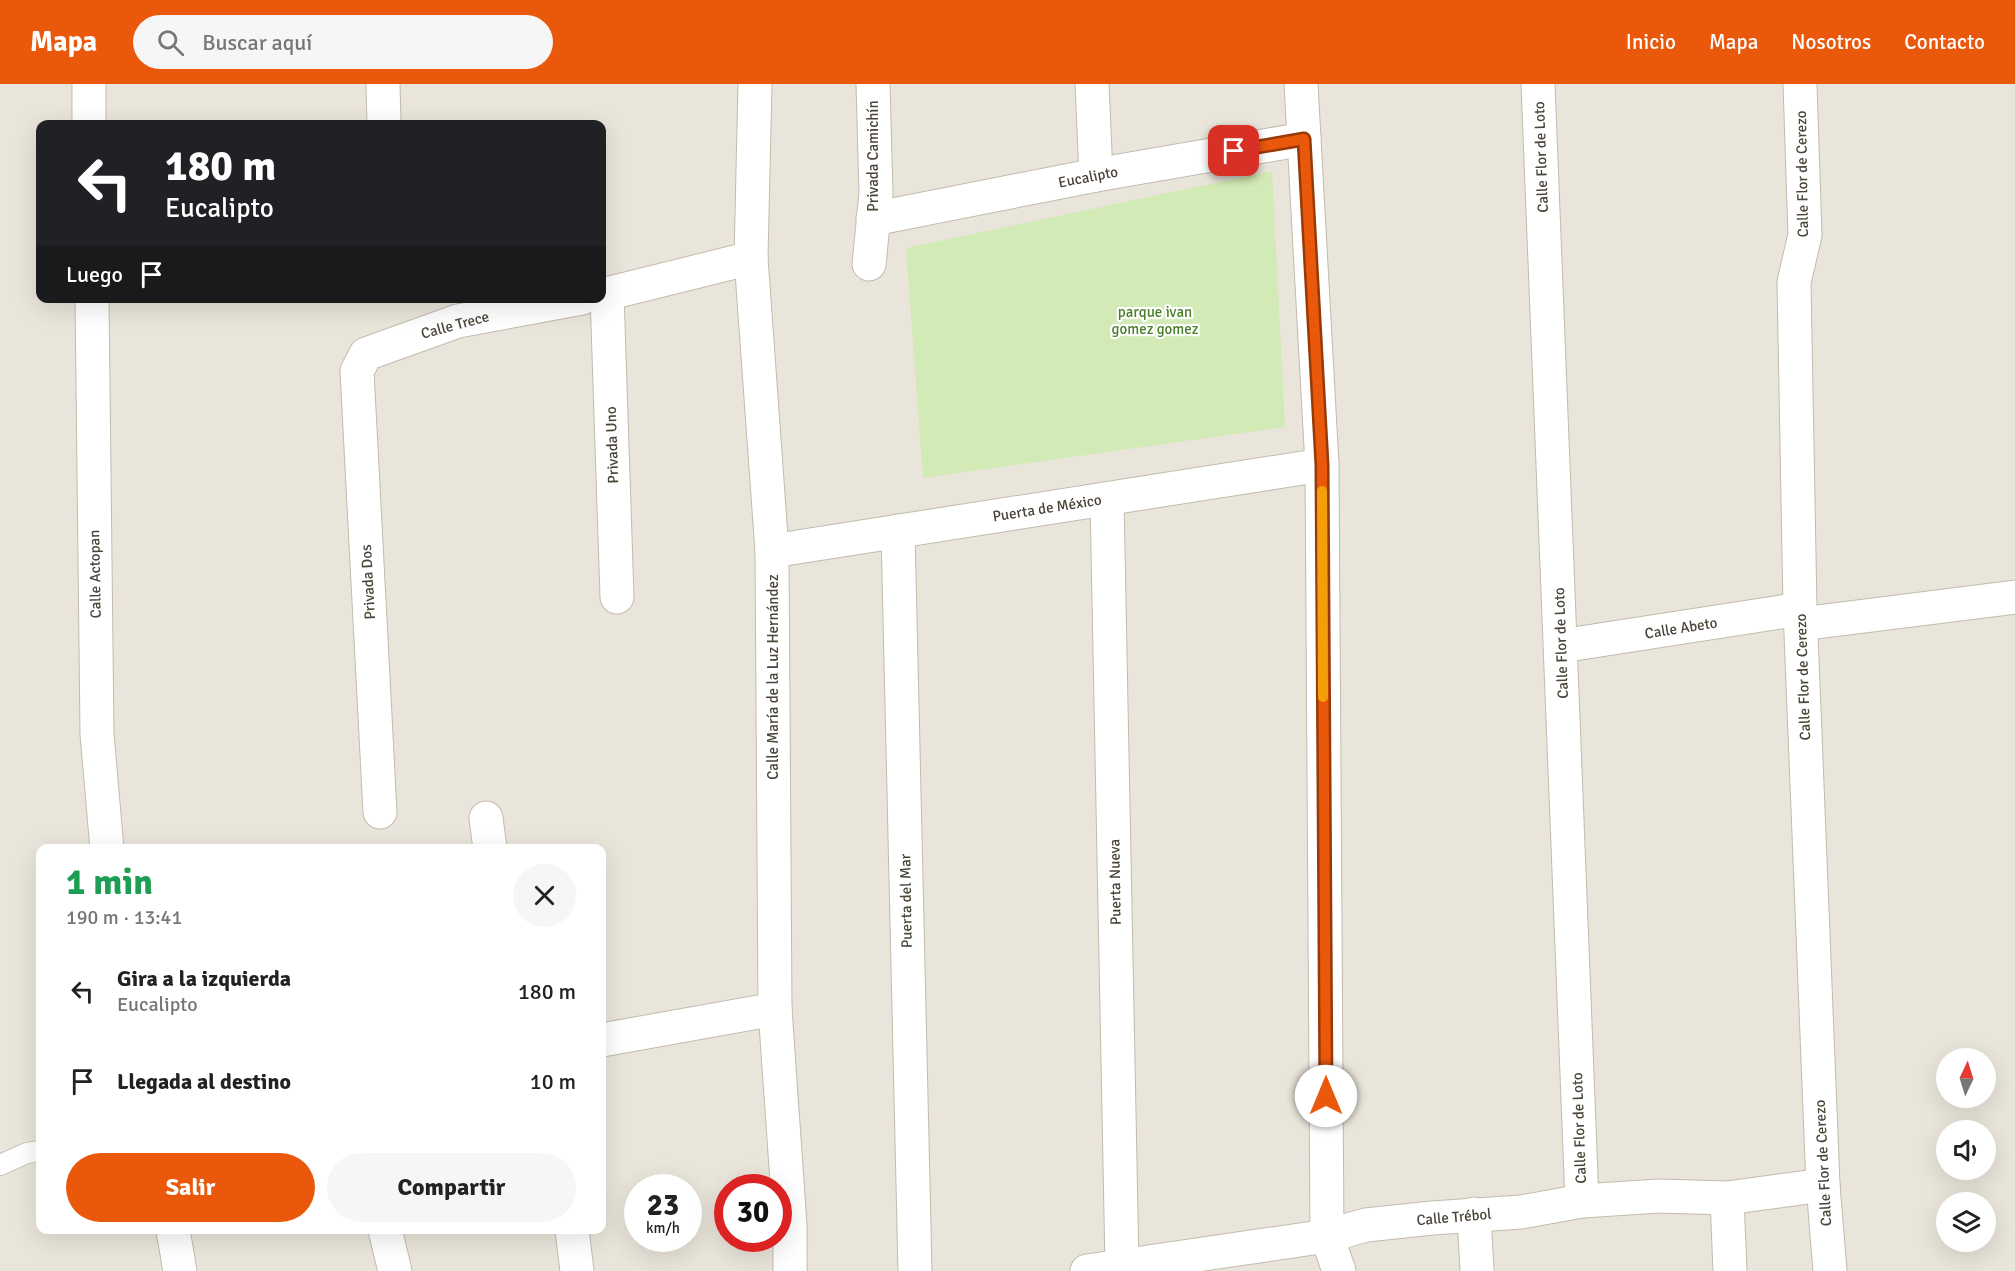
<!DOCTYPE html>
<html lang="es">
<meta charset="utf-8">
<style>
:root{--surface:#fff;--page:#f6f6f6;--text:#222;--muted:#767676;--accent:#ea580c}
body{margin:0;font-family:Signika,sans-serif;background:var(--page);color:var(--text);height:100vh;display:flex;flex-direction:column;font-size:22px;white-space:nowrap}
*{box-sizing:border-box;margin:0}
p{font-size:20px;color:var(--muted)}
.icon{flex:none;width:33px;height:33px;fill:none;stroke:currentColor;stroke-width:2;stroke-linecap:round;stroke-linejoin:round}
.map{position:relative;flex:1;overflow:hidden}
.details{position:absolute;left:36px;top:760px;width:570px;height:390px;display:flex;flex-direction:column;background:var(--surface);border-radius:12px;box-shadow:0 6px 24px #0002}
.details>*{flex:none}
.guide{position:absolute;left:36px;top:36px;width:570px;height:183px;border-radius:12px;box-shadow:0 6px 24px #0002;background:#202124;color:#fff;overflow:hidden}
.needle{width:39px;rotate:4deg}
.tools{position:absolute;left:1936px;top:964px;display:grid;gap:12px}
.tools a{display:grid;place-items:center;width:60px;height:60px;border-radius:50%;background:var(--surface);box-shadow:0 6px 24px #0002;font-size:30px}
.speed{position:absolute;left:624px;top:1090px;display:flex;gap:12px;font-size:30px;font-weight:700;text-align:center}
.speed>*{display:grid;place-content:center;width:78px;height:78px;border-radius:50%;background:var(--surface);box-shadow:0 6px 24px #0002;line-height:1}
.speed small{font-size:15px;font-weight:400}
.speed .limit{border:9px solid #d22;background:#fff;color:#111}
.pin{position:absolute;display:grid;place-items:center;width:51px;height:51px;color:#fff;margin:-26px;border-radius:12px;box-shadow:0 3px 9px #0006}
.me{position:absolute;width:66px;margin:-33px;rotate:0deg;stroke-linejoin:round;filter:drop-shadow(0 0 4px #0008)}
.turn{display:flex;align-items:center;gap:21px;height:126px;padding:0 30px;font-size:27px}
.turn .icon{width:78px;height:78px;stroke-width:2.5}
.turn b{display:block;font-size:42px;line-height:51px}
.then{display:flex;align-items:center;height:57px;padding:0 30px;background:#0003;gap:12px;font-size:22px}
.round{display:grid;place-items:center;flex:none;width:63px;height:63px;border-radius:32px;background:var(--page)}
.overview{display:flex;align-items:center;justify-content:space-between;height:102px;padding:0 30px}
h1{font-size:36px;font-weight:700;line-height:45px;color:#1e9e55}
.action{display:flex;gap:12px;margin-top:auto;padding:12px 30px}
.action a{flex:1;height:69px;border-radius:36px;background:var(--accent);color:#fff;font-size:24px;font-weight:700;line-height:69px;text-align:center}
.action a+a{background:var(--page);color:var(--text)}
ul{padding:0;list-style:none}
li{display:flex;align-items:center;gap:18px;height:90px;padding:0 30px}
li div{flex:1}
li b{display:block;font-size:22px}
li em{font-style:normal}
header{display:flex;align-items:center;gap:36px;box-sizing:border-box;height:84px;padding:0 30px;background:var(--accent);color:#fff}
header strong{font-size:28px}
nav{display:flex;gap:33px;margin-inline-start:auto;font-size:21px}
.search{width:420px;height:54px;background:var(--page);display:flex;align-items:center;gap:15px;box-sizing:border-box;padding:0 21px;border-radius:33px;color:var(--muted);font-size:22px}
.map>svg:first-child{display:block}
.residential{fill:#eae5da;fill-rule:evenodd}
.green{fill:#d2eab5}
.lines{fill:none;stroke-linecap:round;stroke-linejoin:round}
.lane-casing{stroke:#c2bbae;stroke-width:22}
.street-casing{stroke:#c2bbae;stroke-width:35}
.lane{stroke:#fff;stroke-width:20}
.street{stroke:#fff;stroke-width:33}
.route-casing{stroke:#983908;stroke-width:15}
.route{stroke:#ea580c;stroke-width:10}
.slow{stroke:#f59e0b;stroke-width:10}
.labels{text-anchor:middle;stroke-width:4.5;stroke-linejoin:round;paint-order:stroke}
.street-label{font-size:15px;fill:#4b4439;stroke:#fff}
.park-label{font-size:15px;fill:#4a7f2a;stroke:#fff}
</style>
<header>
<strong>Mapa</strong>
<div class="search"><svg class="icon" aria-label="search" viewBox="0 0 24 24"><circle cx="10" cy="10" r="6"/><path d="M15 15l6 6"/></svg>Buscar aquí</div>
<nav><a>Inicio</a><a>Mapa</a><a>Nosotros</a><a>Contacto</a></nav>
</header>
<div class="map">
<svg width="2015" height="1187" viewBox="0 0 2015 1187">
<rect width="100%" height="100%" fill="#f6f3ec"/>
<path class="residential" d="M0,0h2015v1187h-2015zM40,40h562v174h-562zM40,765h562v381h-562zM1947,975h39v39h-39zM1947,1047h39v39h-39zM638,1104h50v51h-50zM728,1104h50v51h-50zM1947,1119h39v39h-39z"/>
<path class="green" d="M1272,87l13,256 -362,51 -17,-230z"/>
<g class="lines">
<defs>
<path id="lane" d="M0,1081l27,-12 13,-2"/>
<g id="street">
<path d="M89,0v40"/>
<path d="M383,0l1,40"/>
<path d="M755,0l-4,174 21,293 3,458 15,216v46"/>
<path d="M1092,0l4,91"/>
<path d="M1301,0l21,381 5,771 12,35"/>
<path d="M1538,0l44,1117"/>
<path d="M1800,0l5,151 -11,47 6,327 23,576 7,86"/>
<path d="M873,135l223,-44 208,-36"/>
<path d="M869,180l7,-70 -3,-110"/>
<path d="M607,210l10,303"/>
<path d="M602,211l149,-37"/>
<path d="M92,214l5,436 10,115"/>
<path d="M1107,415l15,767"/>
<path d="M898,447l17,740"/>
<path d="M772,467l550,-86"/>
<path d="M1801,540l214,-27"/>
<path d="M1561,562l239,-37"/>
<path d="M380,728l-23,-441 9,-17 92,-33 124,-23"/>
<path d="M486,734l4,31"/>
<path d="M602,956l173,-31"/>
<path d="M1727,1114l3,73"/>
<path d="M1474,1130l3,57"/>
<path d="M173,1146l7,41"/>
<path d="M385,1146l10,41"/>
<path d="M572,1146l5,41"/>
<path d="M1087,1187l240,-35 39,-11 66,-7 89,-6 61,-11 77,-5 68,2 96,-13"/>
</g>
</defs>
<use href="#lane" class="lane-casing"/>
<use href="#street" class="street-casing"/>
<use href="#lane" class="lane"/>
<use href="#street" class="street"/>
</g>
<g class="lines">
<defs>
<path id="route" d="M1234,67l70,-12 18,326 4,631"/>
</defs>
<use href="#route" class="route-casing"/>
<use href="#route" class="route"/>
<path class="slow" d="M1322,407l1,206"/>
</g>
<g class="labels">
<g class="street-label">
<text transform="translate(873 72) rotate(-90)" y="5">Privada Camichín</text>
<text transform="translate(1541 73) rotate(-92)" y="5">Calle Flor de Loto</text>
<text transform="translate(1802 90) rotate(-91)" y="5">Calle Flor de Cerezo</text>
<text transform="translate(1088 93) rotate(-11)" y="5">Eucalipto</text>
<text transform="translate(455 241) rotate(-15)" y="5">Calle Trece</text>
<text transform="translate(612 361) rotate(-92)" y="5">Privada Uno</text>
<text transform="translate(1047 424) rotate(-9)" y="5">Puerta de México</text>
<text transform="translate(95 490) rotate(-91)" y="5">Calle Actopan</text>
<text transform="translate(368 498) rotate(-93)" y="5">Privada Dos</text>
<text transform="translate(1681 544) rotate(-9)" y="5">Calle Abeto</text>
<text transform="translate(1561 559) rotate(-92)" y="5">Calle Flor de Loto</text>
<text transform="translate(773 593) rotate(-90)" y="5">Calle María de la Luz Hernández</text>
<text transform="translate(1803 593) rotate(-92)" y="5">Calle Flor de Cerezo</text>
<text transform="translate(1115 798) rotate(-91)" y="5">Puerta Nueva</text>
<text transform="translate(906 817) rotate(-91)" y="5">Puerta del Mar</text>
<text transform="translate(1579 1044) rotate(-92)" y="5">Calle Flor de Loto</text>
<text transform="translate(1823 1079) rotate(-93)" y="5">Calle Flor de Cerezo</text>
<text transform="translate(1454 1133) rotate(-5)" y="5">Calle Trébol</text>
</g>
<g class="park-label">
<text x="1155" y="233">parque ivan<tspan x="1155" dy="17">gomez gomez</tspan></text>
</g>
</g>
</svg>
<div class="tools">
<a><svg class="needle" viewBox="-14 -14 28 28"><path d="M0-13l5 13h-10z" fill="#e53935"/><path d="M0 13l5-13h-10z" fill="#767676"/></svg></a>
<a><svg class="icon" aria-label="sound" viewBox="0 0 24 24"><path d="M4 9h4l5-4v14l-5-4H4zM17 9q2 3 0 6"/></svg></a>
<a><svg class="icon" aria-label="layers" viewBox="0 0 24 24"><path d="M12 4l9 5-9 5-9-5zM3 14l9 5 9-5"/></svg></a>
</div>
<div class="speed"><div>23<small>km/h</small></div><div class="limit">30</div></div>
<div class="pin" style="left:1234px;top:67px;background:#d93025"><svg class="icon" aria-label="arrive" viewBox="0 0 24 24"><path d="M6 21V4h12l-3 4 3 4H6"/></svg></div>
<svg class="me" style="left:1326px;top:1012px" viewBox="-20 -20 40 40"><circle r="19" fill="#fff"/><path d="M0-13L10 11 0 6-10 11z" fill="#ea580c"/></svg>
<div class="guide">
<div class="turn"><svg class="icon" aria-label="left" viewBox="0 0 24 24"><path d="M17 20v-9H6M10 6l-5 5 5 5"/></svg><div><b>180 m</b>Eucalipto</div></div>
<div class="then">Luego<svg class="icon" aria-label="arrive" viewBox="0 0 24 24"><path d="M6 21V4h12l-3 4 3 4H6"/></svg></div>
</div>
<section class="details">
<div class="overview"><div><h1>1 min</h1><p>190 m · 13:41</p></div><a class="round"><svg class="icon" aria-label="close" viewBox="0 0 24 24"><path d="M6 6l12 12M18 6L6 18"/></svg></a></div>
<ul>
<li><svg class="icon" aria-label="left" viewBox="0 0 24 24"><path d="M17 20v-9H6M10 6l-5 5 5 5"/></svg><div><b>Gira a la izquierda</b><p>Eucalipto</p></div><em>180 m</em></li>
<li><svg class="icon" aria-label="arrive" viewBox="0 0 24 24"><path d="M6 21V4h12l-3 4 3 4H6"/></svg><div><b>Llegada al destino</b></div><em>10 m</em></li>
</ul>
<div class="action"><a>Salir</a><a>Compartir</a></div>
</section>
</div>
